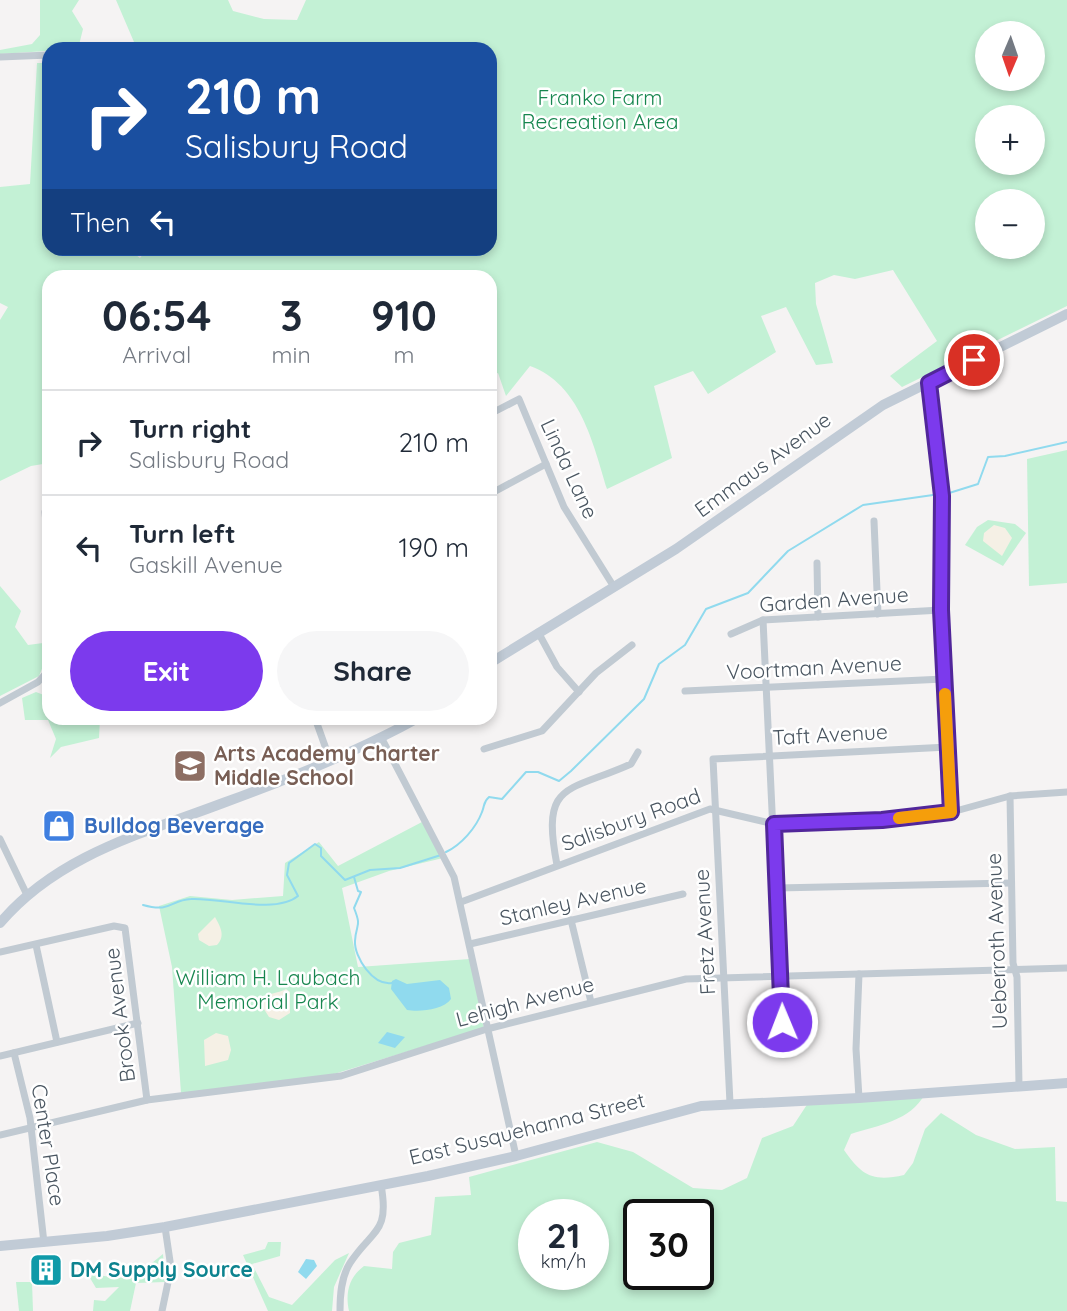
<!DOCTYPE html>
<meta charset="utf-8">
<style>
:root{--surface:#fff;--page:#f6f6f7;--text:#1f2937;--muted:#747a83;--line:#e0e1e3;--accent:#7c3aed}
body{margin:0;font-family:Quicksand,sans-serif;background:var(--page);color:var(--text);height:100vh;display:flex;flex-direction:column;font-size:26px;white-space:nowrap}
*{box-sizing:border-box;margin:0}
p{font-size:23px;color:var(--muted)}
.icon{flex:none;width:38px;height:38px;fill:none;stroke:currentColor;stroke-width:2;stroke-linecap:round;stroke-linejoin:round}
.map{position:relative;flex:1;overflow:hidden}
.sheet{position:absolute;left:42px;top:270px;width:455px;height:455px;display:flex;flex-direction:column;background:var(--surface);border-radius:21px;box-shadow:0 4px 10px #0003}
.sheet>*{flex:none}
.hud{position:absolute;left:42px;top:42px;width:455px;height:214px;border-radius:21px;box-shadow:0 4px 10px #0003;background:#1a4fa0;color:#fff;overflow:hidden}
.needle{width:46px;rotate:182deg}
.buttons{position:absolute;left:975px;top:21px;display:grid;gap:14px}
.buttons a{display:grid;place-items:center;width:70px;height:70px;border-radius:50%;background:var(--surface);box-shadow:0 4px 10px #0003;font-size:35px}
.speed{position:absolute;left:518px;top:1199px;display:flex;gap:14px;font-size:35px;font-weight:700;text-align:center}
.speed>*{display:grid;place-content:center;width:91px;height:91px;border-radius:50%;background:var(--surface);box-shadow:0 4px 10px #0003;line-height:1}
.speed small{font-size:18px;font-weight:400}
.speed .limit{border:4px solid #111;border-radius:10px;background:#fff;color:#111}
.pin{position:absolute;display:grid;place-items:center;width:60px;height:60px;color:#fff;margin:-30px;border:4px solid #fff;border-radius:50%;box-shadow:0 2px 7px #0007}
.me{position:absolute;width:77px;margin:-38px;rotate:359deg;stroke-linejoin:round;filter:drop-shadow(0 0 5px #0008)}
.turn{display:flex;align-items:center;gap:24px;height:147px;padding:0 28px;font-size:32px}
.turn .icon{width:91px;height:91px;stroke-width:2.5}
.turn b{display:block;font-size:49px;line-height:60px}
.then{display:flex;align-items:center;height:66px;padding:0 28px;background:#0003;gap:14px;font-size:26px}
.eta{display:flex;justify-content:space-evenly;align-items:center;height:119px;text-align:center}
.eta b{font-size:42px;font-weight:700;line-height:49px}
.button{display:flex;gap:14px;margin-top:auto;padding:14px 28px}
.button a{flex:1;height:80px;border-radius:42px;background:var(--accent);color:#fff;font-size:28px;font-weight:700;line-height:80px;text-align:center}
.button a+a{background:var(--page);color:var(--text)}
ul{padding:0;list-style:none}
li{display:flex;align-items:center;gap:21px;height:105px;padding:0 28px;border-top:2px solid var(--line)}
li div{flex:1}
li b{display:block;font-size:26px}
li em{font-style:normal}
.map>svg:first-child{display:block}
.green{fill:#c3f1d5;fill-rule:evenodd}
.sand{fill:#f5f0e5}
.water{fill:#90daee}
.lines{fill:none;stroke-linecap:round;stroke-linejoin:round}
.stream{stroke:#90daee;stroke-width:2}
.minor{stroke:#c1cad2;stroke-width:7}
.secondary{stroke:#c1cbd6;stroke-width:10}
.route-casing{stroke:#51269a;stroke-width:18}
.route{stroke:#7c3aed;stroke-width:12}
.slow{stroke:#f59e0b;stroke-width:12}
.labels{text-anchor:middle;stroke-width:5;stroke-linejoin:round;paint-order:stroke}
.park-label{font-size:21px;fill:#17864f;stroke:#fff}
.street-label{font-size:21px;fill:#4a5661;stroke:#fff}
.education-label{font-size:21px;font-weight:bold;fill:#785e54;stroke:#fff;text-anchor:start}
.shop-label{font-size:21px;font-weight:bold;fill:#366cbe;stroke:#fff;text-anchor:start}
.culture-label{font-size:21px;font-weight:bold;fill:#0d838f;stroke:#fff;text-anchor:start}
</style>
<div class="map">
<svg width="1067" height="1311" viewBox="0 0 1067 1311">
<rect width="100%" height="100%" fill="#f5f3f3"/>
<g class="green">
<path d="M40,0h39l-7,11 11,18 -5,20 -78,5v-4l32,-6 8,-9z"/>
<path d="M116,0h112l5,11 31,8 33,1 9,-20h761v306l-165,81 -12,-11 47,-35 -44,-71 -38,9 -21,-4 -19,8 1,21 17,59 -17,2 -30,-58 -25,9 15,36 -68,42 -15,-23 -39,15 18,72 -65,31c-14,-46 -27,-105 -77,-123l-24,30 -8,-23 -8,3v-100h-441v187l-18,3 -31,15v-161l8,-13 -8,-4v-116l30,-3 7,-121h12v185l79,1 12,9 8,-10h342v-199h-353zM987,33h45v46h-45zM987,117h45v46h-45zM987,201h45v46h-45z"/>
<path d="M1067,450v133l-38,3 -2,-127z"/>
<path d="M988,520l27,4 11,9 -23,33 -38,-21 12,-18z"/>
<path d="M0,586l21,25 -6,16 13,18 15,-2 6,9 -10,24 -39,20z"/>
<path d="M36,692l13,5v21h51l-1,20 -38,9 -11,11 6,-19 -8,-19h-23l-3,-22z"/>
<path d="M422,822l21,36 -54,13 -47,17 16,79 112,-8 14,69 -163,50 -140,15 -9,-126 -13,-61 31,-10 42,4 51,-4 2,-33 34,-21 19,24z"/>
<path d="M925,1094c-15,27 -46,31 -74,40l-7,16c18,26 29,32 60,25l9,-12 12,-34 16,-16 35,22 39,14 40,-2 1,54 11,1v109h-718c-4,-18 0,-34 15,-45l28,3 1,-17 6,-9 32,-8 4,-38 36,-2 -2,-18 128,-35 36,10 60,36 29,2 25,-12 15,-40 31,-12 17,-26zM534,1214h59v60h-59zM639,1214h59v60h-59z"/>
<path d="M268,1242h13l-1,14 -28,8 17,33 23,8 43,-45 14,-7 -15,34 -2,24h-64l-25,-56 22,-6z"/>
<path d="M163,1254l2,28 -29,1 -6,28h-37l1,-11 11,1 14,-14 -23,1 -9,-15 29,5 20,-2z"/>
<path d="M16,1282h16l1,29h-14z"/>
</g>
<g class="sand">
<path d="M994,525l11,3 7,10 -10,18 -19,-15 1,-8z"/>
<path d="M215,917c5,9 11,19 2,28l-8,1 -10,-6 -1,-6z"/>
<path d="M286,989l4,3v21l-11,7 -10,-3 -7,-11c2,-15 14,-11 24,-17z"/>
<path d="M216,1033l12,3 3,14 -3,10 -23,6 -1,-26z"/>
</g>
<g class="water">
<path d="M396,979l11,5 33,-4 9,8 2,11c-8,11 -31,13 -44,11l-16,-21 1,-8z"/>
<path d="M387,1032l18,5 -10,11 -17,-5z"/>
<path d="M306,1259l8,1 3,6 -11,13 -8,-7z"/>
</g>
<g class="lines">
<g class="stream">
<path d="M946,494l32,-10 10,-27 17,-1 62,-14"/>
<path d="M446,852c15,-7 30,-24 36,-40 3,-7 1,-10 7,-15l13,2 24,-27h12l21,9 12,-10 73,-72 15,-35 26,-19 21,-36 42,-16 40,-42 75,-46 77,-11"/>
<path d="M354,877l4,14 3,1 -7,16c8,20 2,15 1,33 -1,16 18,45 37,42"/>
<path d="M143,905c29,8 27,-5 48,-6 27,-2 84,16 107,-3l-11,-21 2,-12 26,-19 6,4v8l24,24 25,-10 30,-2 41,-13"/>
</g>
<g class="minor">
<path d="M0,57l49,-2"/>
<path d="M929,383l13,113 -1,114 11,202"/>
<path d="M490,414l29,-15 45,108 50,80"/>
<path d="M490,494l56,-30"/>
<path d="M45,512l4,47"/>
<path d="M874,521l4,93"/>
<path d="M817,563l1,54"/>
<path d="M763,620l19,402"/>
<path d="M538,632l19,35 22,25"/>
<path d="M731,634l32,-14 178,-10"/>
<path d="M685,691l259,-12"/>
<path d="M0,703l38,-21 11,-12"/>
<path d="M315,718l15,42"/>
<path d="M381,737l73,140 62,279"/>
<path d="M484,749l58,-18 54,-58 36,-28"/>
<path d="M1010,796l3,167 4,14 2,108"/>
<path d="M0,839l27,56"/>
<path d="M557,865c-16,-84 9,-72 74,-101l7,-12"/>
<path d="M777,888l234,-5"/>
<path d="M461,902l249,-93 64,15 108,-4 70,-8 58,-16 57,-4"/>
<path d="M571,920l20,82"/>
<path d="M470,944l213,-50"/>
<path d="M36,945l21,97"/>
<path d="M0,952l114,-26 11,2 22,172"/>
<path d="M14,1053l16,65 14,125"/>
<path d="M0,1056l138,-33"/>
<path d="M859,1098l-3,-49 3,-75"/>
<path d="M730,1103l-17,-344 235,-12"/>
<path d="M0,1135l147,-35 194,-24 146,-47 199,-50 381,-11"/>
<path d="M162,1311l9,-43 -6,-41"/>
<path d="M340,1311c0,-16 1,-34 10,-48 22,-34 40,-29 31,-78"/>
</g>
<g class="secondary">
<path d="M490,663l186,-114 207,-144 184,-91"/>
<path d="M0,923c58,-68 141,-89 223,-120 66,-24 134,-51 195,-85"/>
<path d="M0,1246l107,-10 58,-9 263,-51 88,-20 185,-50 158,-8 208,-15"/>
</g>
</g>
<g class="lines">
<defs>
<path id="route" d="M782,1022l-8,-198 108,-4 69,-8 -10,-202 1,-114 -13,-113 45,-23"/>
</defs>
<use href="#route" class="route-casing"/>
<use href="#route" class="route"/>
<path class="slow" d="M899,818l52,-6 -6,-118"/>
</g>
<defs>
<symbol id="school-square" viewBox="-11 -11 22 22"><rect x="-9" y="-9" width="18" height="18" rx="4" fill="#8d6e63" stroke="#fff"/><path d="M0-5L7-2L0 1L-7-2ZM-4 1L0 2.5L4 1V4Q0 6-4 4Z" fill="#fff"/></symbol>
<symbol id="shop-square" viewBox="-11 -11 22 22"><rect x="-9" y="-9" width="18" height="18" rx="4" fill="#3f7fe0" stroke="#fff"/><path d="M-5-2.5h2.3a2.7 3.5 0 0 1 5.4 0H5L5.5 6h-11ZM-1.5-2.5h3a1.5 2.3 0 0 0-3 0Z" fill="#fff"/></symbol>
<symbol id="building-square" viewBox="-11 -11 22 22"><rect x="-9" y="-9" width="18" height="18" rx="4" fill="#0f9aa8" stroke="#fff"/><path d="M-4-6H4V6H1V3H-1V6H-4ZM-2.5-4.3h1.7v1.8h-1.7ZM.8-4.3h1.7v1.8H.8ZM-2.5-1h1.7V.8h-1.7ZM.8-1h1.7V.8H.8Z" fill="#fff"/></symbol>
</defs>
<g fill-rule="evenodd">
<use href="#school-square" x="171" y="747" width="38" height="38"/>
<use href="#shop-square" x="40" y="807" width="38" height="38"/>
<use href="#building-square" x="27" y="1251" width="38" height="38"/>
</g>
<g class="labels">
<g class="park-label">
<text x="600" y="105">Franko Farm<tspan x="600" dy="24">Recreation Area</tspan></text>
<text x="268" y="985">William H. Laubach<tspan x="268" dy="24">Memorial Park</tspan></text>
</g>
<g class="street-label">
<text transform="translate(763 465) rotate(-36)" y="7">Emmaus Avenue</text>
<text transform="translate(569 469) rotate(65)" y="7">Linda Lane</text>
<text transform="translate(834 600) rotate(-4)" y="7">Garden Avenue</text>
<text transform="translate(814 668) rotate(-3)" y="7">Voortman Avenue</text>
<text transform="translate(830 735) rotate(-3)" y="7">Taft Avenue</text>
<text transform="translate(631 820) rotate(-20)" y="7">Salisbury Road</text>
<text transform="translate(573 902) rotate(-13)" y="7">Stanley Avenue</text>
<text transform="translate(705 932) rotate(-93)" y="7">Fretz Avenue</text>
<text transform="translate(997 941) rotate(-92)" y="7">Ueberroth Avenue</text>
<text transform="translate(525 1002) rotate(-15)" y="7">Lehigh Avenue</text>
<text transform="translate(120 1015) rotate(-97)" y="7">Brook Avenue</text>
<text transform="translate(527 1129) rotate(-14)" y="7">East Susquehanna Street</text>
<text transform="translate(48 1145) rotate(81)" y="7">Center Place</text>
</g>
<g class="education-label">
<text x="214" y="761">Arts Academy Charter<tspan x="214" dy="24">Middle School</tspan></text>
</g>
<g class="shop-label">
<text x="84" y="833">Bulldog Beverage</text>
</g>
<g class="culture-label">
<text x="70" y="1277">DM Supply Source</text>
</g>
</g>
</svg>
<div class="buttons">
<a><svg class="needle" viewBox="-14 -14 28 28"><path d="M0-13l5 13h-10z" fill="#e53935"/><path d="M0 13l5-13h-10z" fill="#747a83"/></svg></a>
<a>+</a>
<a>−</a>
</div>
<div class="speed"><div>21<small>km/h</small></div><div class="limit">30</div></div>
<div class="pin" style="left:974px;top:360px;background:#d93025"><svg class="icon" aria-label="arrive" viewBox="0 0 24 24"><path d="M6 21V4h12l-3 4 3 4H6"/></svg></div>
<svg class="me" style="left:782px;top:1022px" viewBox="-20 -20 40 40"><circle r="17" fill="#7c3aed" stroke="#fff" stroke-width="3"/><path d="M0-11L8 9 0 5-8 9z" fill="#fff"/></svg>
<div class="hud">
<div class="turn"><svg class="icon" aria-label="right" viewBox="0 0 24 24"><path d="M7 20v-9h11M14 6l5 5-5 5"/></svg><div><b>210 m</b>Salisbury Road</div></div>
<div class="then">Then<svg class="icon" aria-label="left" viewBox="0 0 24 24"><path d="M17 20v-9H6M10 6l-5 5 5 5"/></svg></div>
</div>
<section class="sheet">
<div class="eta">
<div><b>06:54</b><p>Arrival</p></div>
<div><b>3</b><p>min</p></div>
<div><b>910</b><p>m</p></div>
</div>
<ul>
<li><svg class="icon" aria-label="right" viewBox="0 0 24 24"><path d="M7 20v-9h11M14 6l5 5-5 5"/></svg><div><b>Turn right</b><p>Salisbury Road</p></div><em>210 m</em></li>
<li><svg class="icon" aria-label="left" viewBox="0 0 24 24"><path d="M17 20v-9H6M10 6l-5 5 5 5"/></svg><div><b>Turn left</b><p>Gaskill Avenue</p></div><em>190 m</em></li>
</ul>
<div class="button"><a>Exit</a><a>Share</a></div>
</section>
</div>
